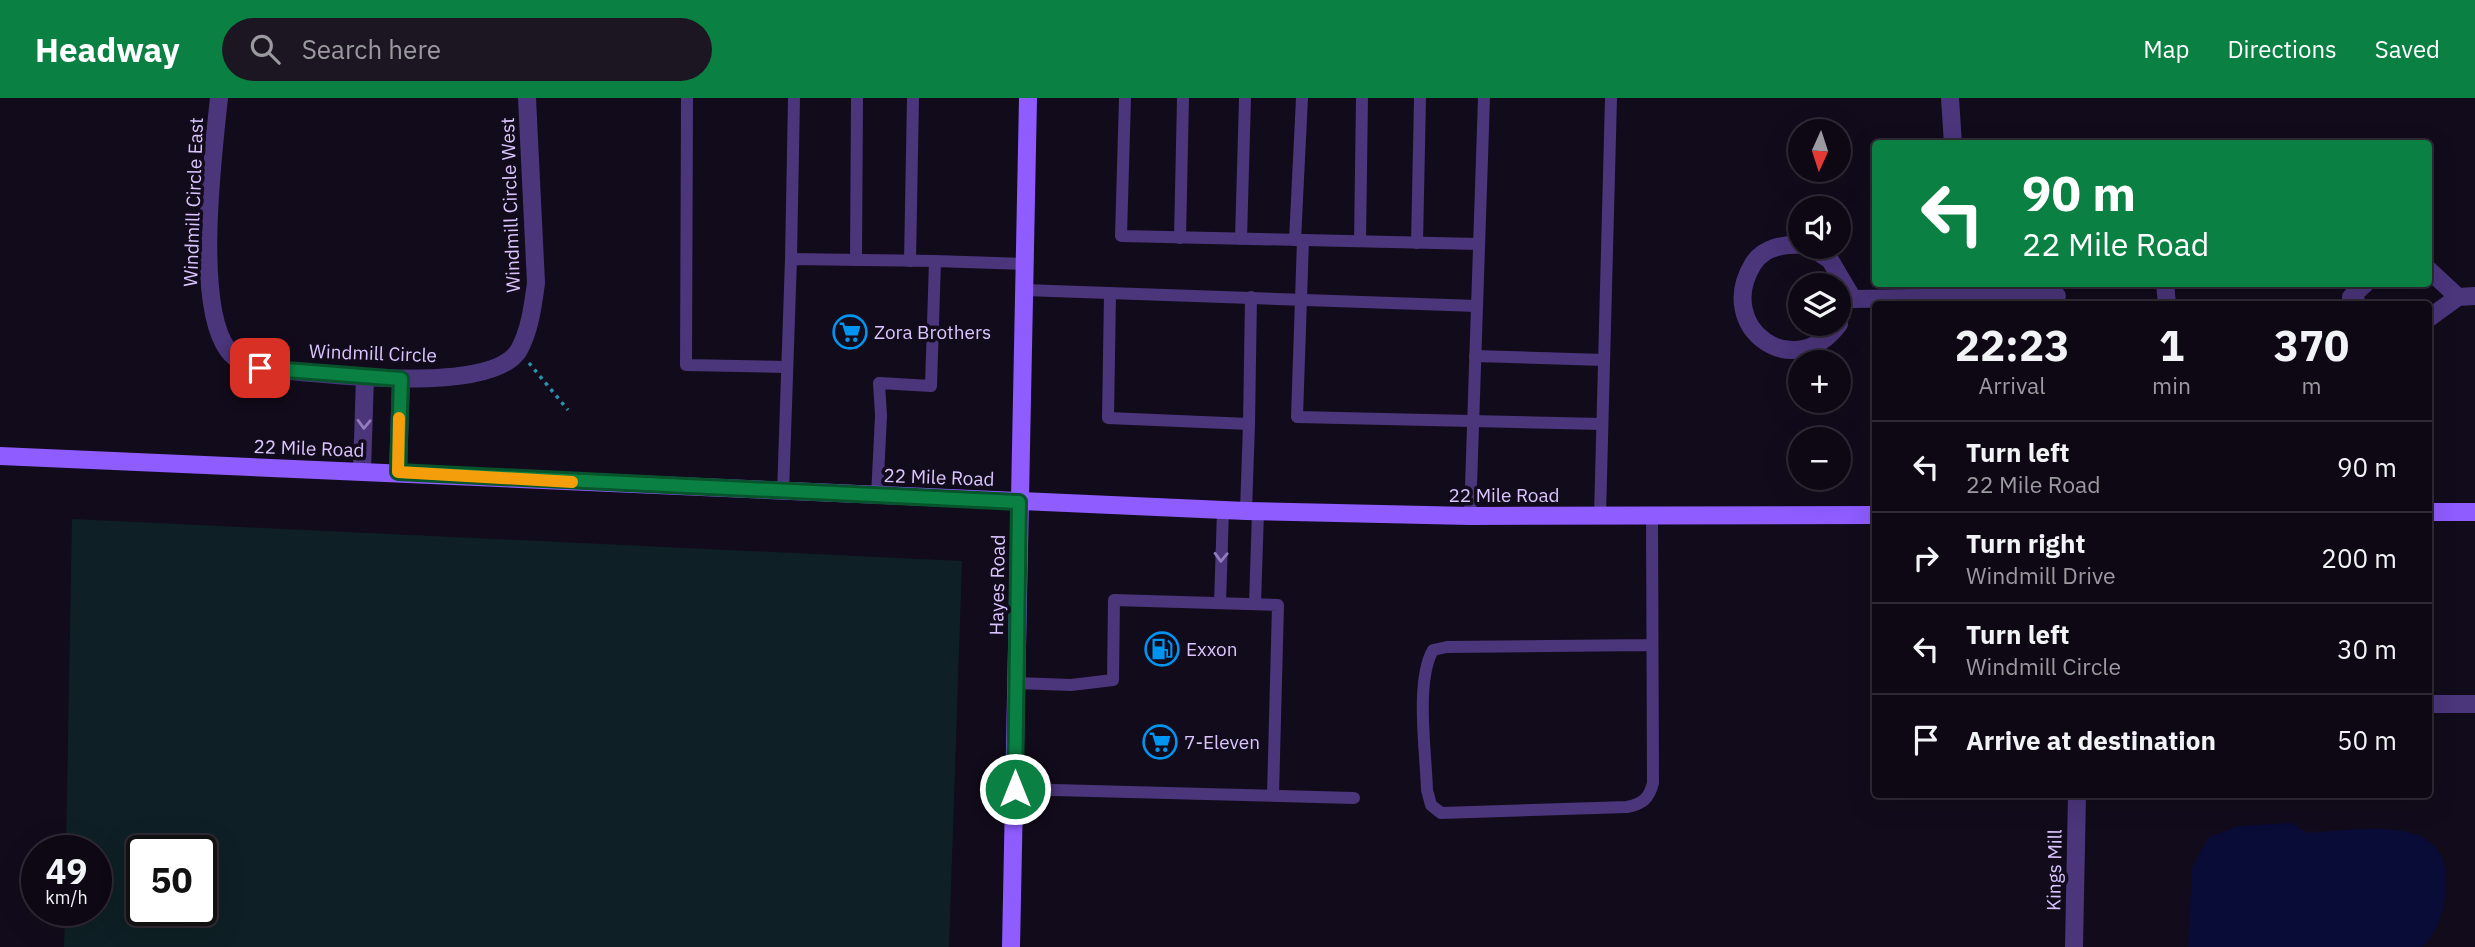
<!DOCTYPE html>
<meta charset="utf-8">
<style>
:root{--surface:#0e0814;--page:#1c1622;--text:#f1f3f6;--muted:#9b9aa0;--line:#2e2934;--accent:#0b8043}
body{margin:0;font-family:"IBM Plex Sans",sans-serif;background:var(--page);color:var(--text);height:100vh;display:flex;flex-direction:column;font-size:26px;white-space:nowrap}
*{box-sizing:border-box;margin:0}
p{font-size:23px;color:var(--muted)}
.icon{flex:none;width:38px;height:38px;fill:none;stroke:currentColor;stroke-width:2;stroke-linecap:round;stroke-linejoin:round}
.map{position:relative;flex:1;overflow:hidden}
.sheet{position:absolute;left:1872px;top:203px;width:560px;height:497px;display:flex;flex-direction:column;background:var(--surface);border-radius:7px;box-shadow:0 7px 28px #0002,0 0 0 2px var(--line)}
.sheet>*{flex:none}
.guide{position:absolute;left:1872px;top:42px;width:560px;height:147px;border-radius:7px;box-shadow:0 7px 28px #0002,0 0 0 2px var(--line);background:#0b8043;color:#fff;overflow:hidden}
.needle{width:46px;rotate:183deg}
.controls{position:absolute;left:1788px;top:21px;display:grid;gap:14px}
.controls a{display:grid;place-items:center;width:63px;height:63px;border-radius:50%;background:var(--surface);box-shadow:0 7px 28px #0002,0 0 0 2px var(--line);font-size:35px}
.speed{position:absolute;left:21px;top:737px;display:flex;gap:14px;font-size:35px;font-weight:700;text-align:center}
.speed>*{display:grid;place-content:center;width:91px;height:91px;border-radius:50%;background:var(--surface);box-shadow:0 7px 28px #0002,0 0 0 2px var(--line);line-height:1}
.speed small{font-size:18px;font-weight:400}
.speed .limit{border:4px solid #111;border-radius:10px;background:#fff;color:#111}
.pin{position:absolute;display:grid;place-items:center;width:60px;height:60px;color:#fff;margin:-30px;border-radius:14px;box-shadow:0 4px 10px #0006}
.me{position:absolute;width:77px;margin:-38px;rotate:0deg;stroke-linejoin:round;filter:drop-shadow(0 0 5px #0008)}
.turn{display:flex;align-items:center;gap:24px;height:147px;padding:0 35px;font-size:32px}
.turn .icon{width:91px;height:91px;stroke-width:2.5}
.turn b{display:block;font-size:49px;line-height:60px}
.eta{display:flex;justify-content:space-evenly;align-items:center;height:119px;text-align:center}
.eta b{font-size:42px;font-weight:700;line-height:49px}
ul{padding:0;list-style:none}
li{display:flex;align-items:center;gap:21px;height:91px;padding:0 35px;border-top:2px solid var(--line)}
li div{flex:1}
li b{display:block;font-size:26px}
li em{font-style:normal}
header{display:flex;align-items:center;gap:42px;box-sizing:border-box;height:98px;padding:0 35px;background:var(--accent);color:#fff}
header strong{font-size:33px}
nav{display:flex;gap:38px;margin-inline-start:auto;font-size:24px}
.search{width:490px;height:63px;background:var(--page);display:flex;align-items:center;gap:18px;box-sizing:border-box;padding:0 24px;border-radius:38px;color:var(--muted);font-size:26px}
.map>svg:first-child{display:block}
.green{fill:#0e2025;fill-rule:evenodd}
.water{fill:#080c37}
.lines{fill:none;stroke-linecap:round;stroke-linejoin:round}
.path{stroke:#2b91ad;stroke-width:3.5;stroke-dasharray:3.5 5;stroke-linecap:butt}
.lane{stroke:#4b357b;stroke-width:12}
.street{stroke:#4b357b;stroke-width:18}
.secondary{stroke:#8e5cff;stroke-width:18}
.oneway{stroke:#947dbd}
.route-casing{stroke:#07532c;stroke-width:18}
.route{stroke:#0b8043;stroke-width:12}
.slow{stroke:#f59e0b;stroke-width:12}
.labels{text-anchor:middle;stroke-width:7;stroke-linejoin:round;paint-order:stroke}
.street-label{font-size:19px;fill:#dcc5ff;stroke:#120b1b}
.poi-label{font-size:19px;fill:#dcc5ff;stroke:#120b1b;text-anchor:start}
</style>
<header>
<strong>Headway</strong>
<div class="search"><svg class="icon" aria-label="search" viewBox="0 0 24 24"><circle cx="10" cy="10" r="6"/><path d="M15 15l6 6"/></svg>Search here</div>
<nav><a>Map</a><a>Directions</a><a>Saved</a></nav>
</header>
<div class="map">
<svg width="2475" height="849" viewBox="0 0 2475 849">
<rect width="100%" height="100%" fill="#120b1b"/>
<path class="green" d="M72,421l890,42 -13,386h-885l1,-37h31v-60h-30zM201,752v60h-59v-60z"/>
<path class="water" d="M2293,725c3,3 9,8 13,9 7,2 20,-1 27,-1 43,-3 116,-12 113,52 -1,25 -6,47 -24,64h-234l4,-79 16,-30 31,-12z"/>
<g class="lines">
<path class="path" d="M529,265l39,47"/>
<g class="lane">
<path d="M687,0l-1,267 101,2"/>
<path d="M1125,0l-4,138 358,8"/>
<path d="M1180,140l3,-140"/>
<path d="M1241,141l4,-141"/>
<path d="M1295,142l7,-142"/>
<path d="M1303,142l-6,177 305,7"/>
<path d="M1360,143l2,-143"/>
<path d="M1417,145l3,-145"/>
<path d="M791,161l3,-161"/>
<path d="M856,162l1,-162"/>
<path d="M910,163l3,-163"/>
<path d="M1024,192l453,16"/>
<path d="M1110,195l-2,125 141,6 -3,87"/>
<path d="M1475,258l129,4"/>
<path d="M1249,326l2,-127"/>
<path d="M783,395l8,-234 144,2"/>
<path d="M877,398l4,-80 -2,-33 52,3 4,-125 90,3"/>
<path d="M1470,418l14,-418"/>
<path d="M1600,418l11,-418"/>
<path d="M1220,505l3,-93"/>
<path d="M1255,506l3,-93"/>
<path d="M1651,547l-204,2 -14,3c-18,31 -7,103 -6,140l4,15 10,8 186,-6c15,-3 22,-8 26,-24l-1,-267"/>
<path d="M1016,585l55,2 42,-5 1,-80 164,5 -5,190"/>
<path d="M1015,691l339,9"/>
</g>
<g class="street">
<path d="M219,0c-6,56 -25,207 9,252 8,11 18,14 32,18 51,4 230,30 259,-18 11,-20 14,-45 17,-67l-9,-185"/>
<path d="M1950,0l3,46"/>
<path d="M1801,147c-18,-1 -38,3 -48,19 -39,64 41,121 86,60"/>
<path d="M1811,149l19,13 23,39"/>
<path d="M2429,172l29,27"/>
<path d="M2165,186l2,20"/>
<path d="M1853,201l204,-3"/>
<path d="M2358,206l-7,-7 14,-13"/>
<path d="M2429,220l29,-21 17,-1"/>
<path d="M362,373l3,-94"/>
<path d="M398,375l3,-94"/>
<path d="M2429,606h46"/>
<path d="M2074,849l3,-153"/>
</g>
<g class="secondary">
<path d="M0,358l1246,55 224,5 406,-1"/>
<path d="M2429,414h46"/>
<path d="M1011,849l17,-849"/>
</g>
</g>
<defs><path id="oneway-chevron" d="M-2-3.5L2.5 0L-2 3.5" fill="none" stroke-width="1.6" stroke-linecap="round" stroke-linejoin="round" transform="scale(1.75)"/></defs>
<g class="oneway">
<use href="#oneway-chevron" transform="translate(364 326) rotate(92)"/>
<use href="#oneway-chevron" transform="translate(1221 459) rotate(92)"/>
</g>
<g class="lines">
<defs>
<path id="route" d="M260,270l141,11 -3,93 621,30 -4,287"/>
</defs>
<use href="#route" class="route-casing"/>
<use href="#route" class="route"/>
<path class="slow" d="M399,320l-1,54 174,10"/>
</g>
<defs>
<symbol id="supermarket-ring" viewBox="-11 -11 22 22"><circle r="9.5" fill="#120b1b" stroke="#0095f0" stroke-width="1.5"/><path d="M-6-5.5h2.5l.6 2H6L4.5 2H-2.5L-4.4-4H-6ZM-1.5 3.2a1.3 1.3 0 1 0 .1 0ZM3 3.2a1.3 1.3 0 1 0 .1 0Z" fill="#0095f0"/></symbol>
<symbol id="fuel-ring" viewBox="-11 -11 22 22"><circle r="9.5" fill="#120b1b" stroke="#0095f0" stroke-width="1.5"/><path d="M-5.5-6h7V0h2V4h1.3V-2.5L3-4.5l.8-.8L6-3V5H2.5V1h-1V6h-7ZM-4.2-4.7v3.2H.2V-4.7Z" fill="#0095f0"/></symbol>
</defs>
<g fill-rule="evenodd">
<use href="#supermarket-ring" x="831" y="215" width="38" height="38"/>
<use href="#fuel-ring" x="1143" y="532" width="38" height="38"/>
<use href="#supermarket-ring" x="1141" y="625" width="38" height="38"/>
</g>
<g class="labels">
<g class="street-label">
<text transform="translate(193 104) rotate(-88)" y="7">Windmill Circle East</text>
<text transform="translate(510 107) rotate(-92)" y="7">Windmill Circle West</text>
<text transform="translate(373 255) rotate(2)" y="7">Windmill Circle</text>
<text transform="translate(309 350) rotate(2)" y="7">22 Mile Road</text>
<text transform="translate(939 379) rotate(2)" y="7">22 Mile Road</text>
<text x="1504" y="404">22 Mile Road</text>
<text transform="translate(997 487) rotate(-89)" y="7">Hayes Road</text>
<text transform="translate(2054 772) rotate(-89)" y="7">Kings Mill</text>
</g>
<g class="poi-label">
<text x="874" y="241">Zora Brothers</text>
<text x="1186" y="558">Exxon</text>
<text x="1184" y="651">7-Eleven</text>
</g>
</g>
</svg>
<div class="controls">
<a><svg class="needle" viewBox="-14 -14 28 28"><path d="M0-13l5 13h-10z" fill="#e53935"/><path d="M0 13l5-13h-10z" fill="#9b9aa0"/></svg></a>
<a><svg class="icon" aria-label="sound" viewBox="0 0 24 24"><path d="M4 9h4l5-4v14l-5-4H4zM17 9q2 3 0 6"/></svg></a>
<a><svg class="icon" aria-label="layers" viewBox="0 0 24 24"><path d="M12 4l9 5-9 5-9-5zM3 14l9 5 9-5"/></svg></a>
<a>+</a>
<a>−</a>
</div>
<div class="speed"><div>49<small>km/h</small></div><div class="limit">50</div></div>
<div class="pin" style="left:260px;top:270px;background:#d93025"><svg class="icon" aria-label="arrive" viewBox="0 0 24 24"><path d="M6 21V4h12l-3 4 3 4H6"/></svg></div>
<svg class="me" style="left:1015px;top:691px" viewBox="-20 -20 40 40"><circle r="17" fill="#0b8043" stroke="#fff" stroke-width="3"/><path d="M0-11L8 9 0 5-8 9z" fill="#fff"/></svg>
<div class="guide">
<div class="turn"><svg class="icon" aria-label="left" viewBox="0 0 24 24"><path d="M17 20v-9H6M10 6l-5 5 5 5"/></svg><div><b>90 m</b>22 Mile Road</div></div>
</div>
<section class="sheet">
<div class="eta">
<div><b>22:23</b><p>Arrival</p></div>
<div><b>1</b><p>min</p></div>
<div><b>370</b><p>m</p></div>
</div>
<ul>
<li><svg class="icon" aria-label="left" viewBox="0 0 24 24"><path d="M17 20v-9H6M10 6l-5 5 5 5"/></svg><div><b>Turn left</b><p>22 Mile Road</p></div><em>90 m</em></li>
<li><svg class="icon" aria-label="right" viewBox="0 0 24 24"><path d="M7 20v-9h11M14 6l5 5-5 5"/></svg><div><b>Turn right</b><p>Windmill Drive</p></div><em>200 m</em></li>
<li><svg class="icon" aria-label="left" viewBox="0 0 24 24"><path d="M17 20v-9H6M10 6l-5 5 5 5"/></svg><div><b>Turn left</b><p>Windmill Circle</p></div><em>30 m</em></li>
<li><svg class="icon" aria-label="arrive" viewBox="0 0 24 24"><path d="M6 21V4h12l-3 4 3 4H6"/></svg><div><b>Arrive at destination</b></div><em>50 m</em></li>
</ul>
</section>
</div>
